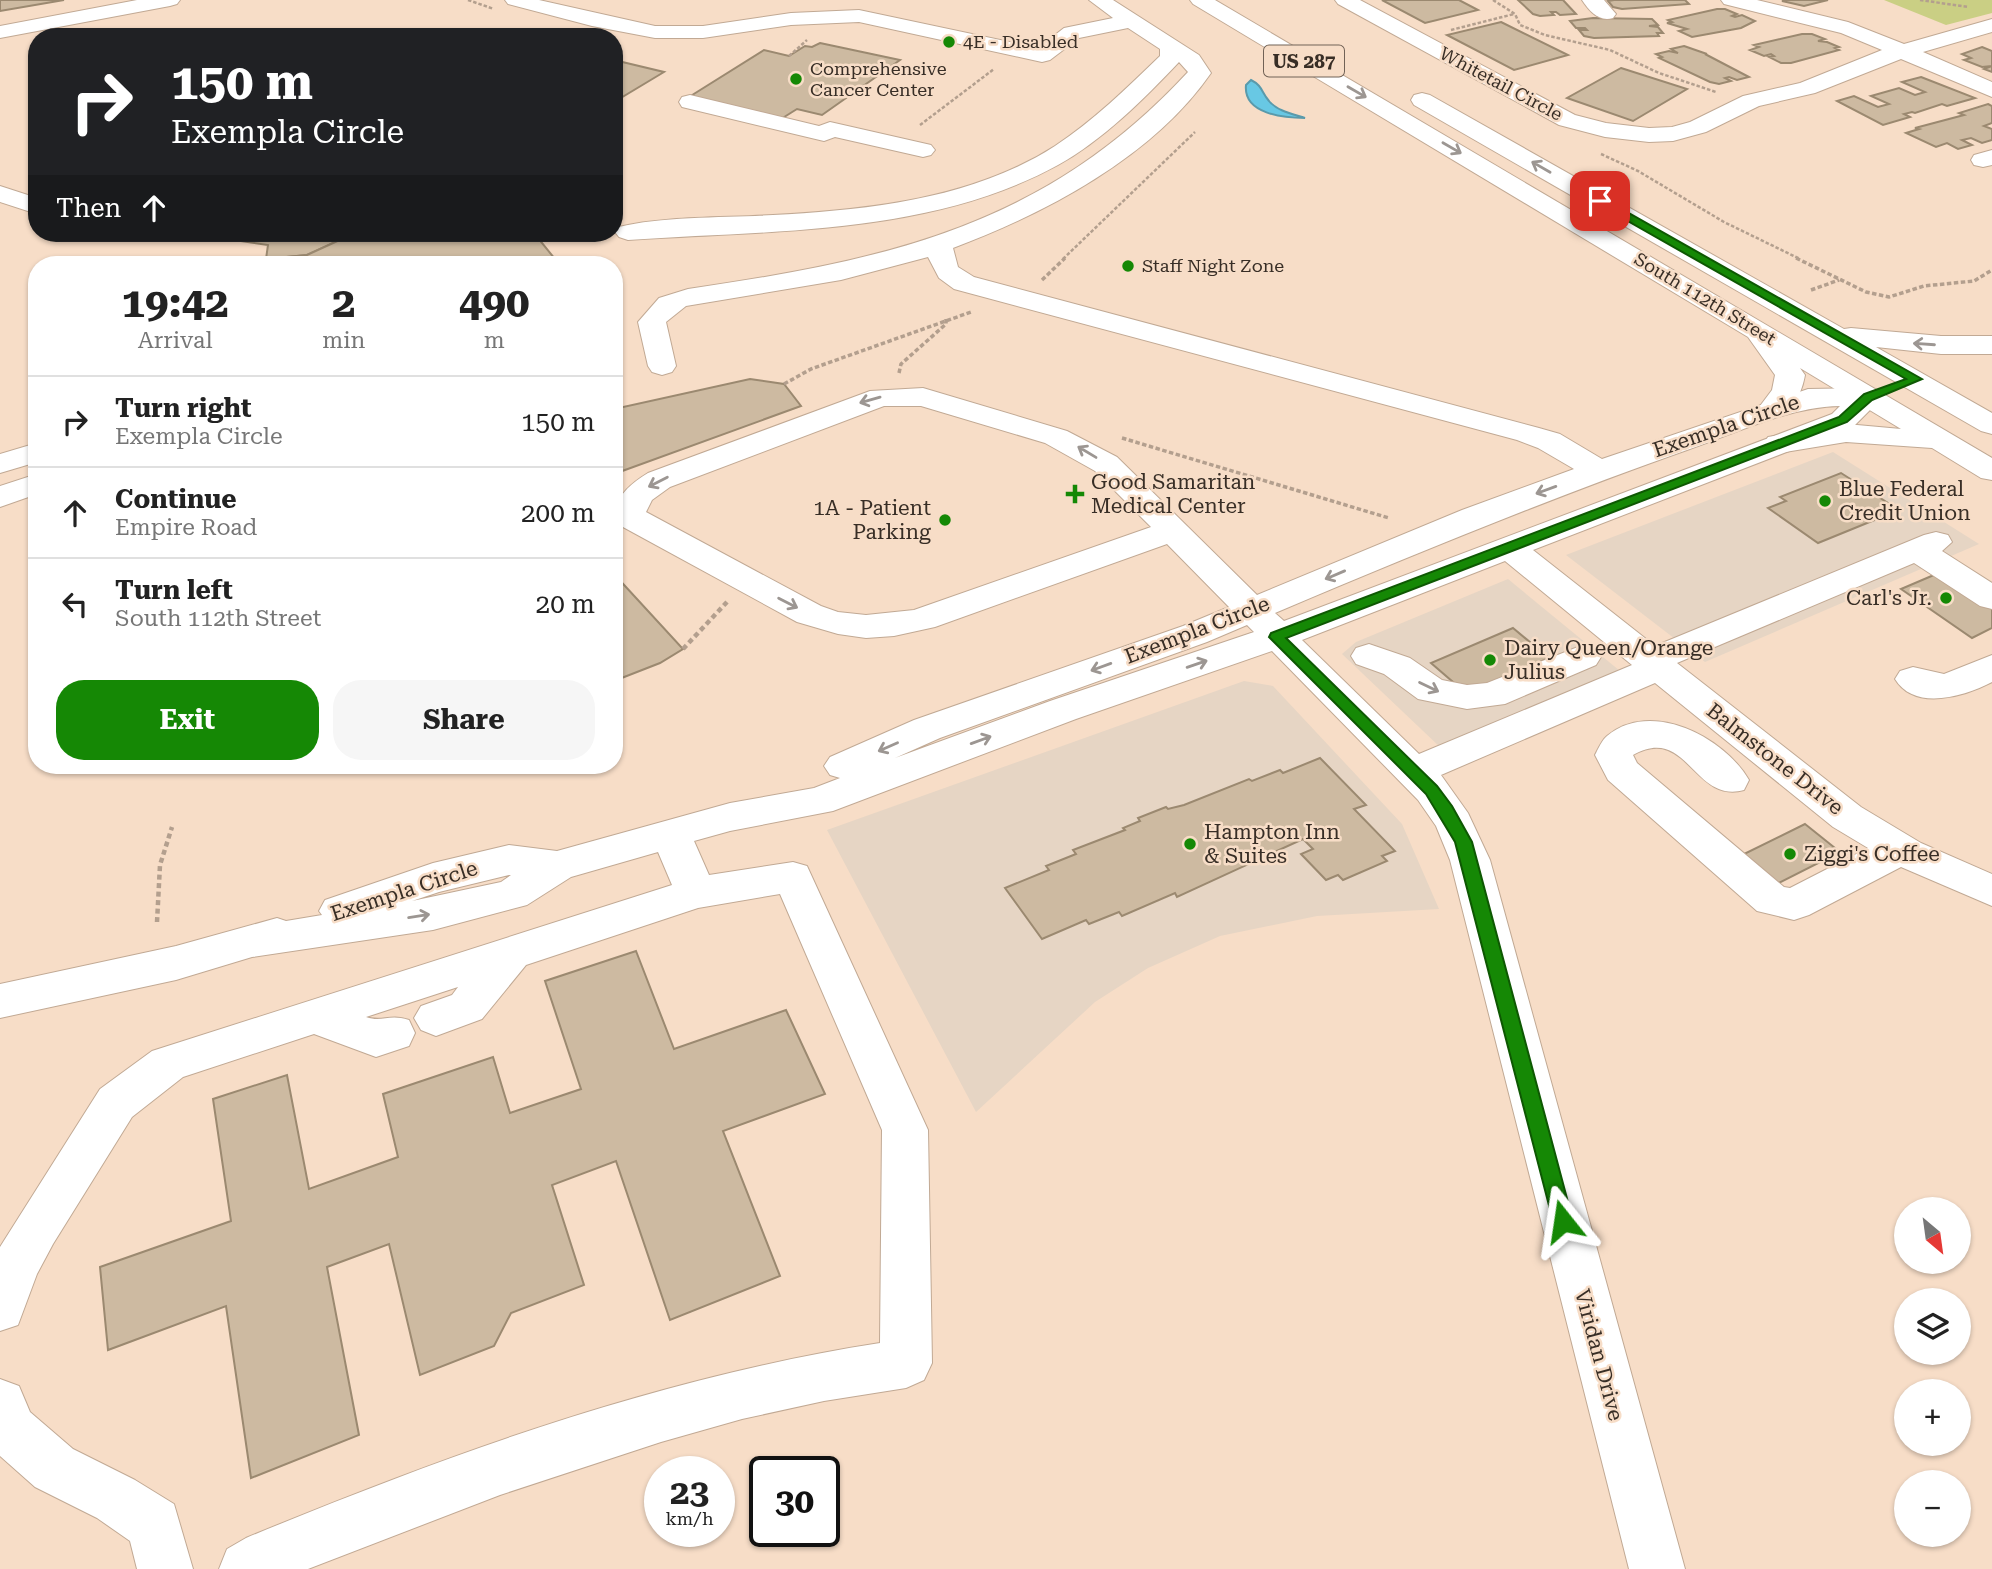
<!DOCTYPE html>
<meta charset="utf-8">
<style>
:root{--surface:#fff;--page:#f6f6f6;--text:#222;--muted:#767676;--line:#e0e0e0;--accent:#158805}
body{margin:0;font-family:"Roboto Serif",serif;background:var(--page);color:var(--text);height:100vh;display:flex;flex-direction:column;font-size:26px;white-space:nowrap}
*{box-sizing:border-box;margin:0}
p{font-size:23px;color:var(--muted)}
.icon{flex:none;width:38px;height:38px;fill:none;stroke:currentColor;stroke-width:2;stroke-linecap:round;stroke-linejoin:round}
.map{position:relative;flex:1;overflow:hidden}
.panel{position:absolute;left:28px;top:256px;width:595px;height:518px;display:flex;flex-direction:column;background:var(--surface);border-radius:28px;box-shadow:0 2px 5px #0004}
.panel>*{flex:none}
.guide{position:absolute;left:28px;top:28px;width:595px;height:214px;border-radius:28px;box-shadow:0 2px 5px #0004;background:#202124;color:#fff;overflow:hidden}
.needle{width:46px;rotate:151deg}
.buttons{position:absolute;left:1894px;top:1197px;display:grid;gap:14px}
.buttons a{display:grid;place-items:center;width:77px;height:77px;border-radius:50%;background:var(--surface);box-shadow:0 2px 5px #0004;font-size:35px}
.speed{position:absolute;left:644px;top:1456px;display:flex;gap:14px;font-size:35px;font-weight:700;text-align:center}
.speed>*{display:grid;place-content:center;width:91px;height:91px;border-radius:50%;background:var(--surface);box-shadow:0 2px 5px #0004;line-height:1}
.speed small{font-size:18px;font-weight:400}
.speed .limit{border:4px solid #111;border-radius:10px;background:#fff;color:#111}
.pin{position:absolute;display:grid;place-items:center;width:60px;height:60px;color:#fff;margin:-30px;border-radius:14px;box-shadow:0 4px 10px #0006}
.me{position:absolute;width:77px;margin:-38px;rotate:345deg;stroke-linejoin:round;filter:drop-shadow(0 0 5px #0008)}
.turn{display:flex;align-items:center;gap:24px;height:147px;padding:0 28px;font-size:32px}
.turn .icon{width:91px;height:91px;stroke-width:2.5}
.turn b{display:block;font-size:49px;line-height:60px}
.then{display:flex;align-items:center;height:66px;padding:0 28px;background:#0003;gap:14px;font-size:26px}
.eta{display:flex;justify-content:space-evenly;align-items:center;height:119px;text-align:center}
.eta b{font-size:42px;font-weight:700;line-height:49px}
.primary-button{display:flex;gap:14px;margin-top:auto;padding:14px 28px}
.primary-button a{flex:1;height:80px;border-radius:28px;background:var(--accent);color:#fff;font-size:28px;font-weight:700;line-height:80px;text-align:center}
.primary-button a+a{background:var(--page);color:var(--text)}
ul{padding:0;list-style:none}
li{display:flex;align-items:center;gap:21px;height:91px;padding:0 28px;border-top:2px solid var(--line)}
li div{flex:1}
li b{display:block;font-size:26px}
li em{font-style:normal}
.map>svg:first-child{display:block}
.commercial{fill:#e6d5c4}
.green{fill:#cacf84}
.water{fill:#68c8e4;stroke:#5a9aab;stroke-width:2}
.building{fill:#cdbaa1;stroke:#9b8970;stroke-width:2}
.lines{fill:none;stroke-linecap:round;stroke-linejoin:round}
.minor-casing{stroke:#c1a994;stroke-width:2}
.major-casing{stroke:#c1a994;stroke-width:2}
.path-far2{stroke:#b39f8e;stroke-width:2.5;stroke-dasharray:3.5 2;stroke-linecap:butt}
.path-far1{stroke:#b39f8e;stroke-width:3.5;stroke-dasharray:4.5 2.5;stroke-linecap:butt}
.path{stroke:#b39f8e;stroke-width:4.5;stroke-dasharray:5 3.5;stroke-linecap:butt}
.minor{fill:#fff;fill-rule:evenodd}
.major{fill:#fff;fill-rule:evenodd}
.oneway{stroke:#9c9692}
.route{fill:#158805;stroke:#0e5803;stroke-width:2}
.poi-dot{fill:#158805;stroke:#f7ddc7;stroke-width:2.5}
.labels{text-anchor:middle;stroke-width:5;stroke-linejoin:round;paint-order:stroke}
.far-poi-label{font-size:18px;fill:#382e26;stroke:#f7ddc7;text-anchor:start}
.far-street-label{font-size:18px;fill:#382e26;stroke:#f7ddc7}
.shield{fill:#f7ddc7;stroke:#716256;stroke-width:2}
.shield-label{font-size:19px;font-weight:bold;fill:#382e26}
.street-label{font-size:21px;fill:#382e26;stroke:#f7ddc7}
.poi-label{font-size:21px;fill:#382e26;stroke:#f7ddc7;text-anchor:start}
</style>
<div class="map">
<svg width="1992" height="1569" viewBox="0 0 1992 1569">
<rect width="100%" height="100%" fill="#f7ddc7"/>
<g class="commercial">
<path d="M1833,452l146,92 -274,118 -139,-107z"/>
<path d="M1508,579l134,110 -181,78 -119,-113 14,-12z"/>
<path d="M1244,681l29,5 129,138 37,85 -122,7 -97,20 -72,32 -53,34 -119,110 -149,-282z"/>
</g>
<path class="green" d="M1884,0h108v13l-46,12z"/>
<path class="water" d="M1251,80c12,6 10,12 18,21 8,10 24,13 36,17 -21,0 -62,-4 -59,-33z"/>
<g class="building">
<path d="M0,0h64l-64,11z"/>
<path d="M1382,0h77l19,10 -53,13z"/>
<path d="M1518,0h45l13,14 -16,1 -4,-3h-5l3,3 -14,1 -7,-2z"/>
<path d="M1614,0h71l4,4 -67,5 -9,-2 -5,-6z"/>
<path d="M1828,0l-24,6 -22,-5 4,-1z"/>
<path d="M1717,9h8l12,5 -5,2 3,1 7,-2 13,6 -14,7 -49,9 -13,-6 8,-2 -20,-6 5,-1 -4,-2z"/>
<path d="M1593,18l59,1 6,6 -9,1 9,1 5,6h-6l2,3 -65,2 -10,-2 -5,-6h8l-2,-2h-9l-6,-7z"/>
<path d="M1501,22l67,33 -54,15 -67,-35z"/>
<path d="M1802,34h10l13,5 -7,2 9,1 12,5 -4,1 4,2 -48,13h-10l-12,-6 5,-1 -3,-2 -7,2 -14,-6 9,-3 -5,-2z"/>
<path d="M820,43l80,17 -78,55 -25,-6 -16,10 -92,-22 75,-47 25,6 16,-10 7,1z"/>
<path d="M1684,46l23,8h-2l44,23 -12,3 -8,-3 -4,1 6,3 -12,3 -9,-2 -51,-24 3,-1 -6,-3 13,-3 9,2 -7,-4z"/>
<path d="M1982,47l10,4v21l-8,-3 8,-3 -10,1 -18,-7 7,-2 -9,-4z"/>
<path d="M614,60l50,12 -50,30z"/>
<path d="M1621,68l66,21 -54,32 -66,-23z"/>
<path d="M1921,77l54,21 -28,8 -5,-2 -27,9 -3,-1 -8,2 6,3 -27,8 -46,-24 17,-5 24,11 11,-3 -18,-8 28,-8 16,7 10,-3 -23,-10z"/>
<path d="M1988,104l4,2v17l-8,3 8,3v11l-10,3 -11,-5 -9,2 10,5 -14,4 -11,-6 -11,4 -30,-14 13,-4 -4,-1 49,-13 -5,-2z"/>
<path d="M214,233h141l-48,22 -41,4 2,-14 -55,-8z"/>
<path d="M355,233h179l25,31 -301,-1 8,-4 41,-4z"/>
<path d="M750,379l34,5 17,22 -187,68v-65z"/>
<path d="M1841,473l58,37 -81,33 -50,-35 18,-7 -6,-4z"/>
<path d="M1941,572l51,34v22l-20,10 -71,-49z"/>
<path d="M614,574l69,75 -23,14 -46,18z"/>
<path d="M1513,628l36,30 -82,36 -36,-31z"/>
<path d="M1320,758l46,47 -12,4 41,42 -13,5 5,5 -44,19 -5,-5 -12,5 -25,-26 12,-5 -10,-10 -126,58 -2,-4 -53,23 -3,-4 -30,12 -3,-4 -44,19 -37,-51 44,-18 -3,-4 30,-12 -3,-4 52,-20 -2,-2 17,-7 -2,-3 28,-11 2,2 16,-4 65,-26 3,2 28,-11 3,3z"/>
<path d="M1805,824l35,28 -65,33 -35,-29z"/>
<path d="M636,951l38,98 112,-39 39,84 -102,37 57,145 -110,44 -54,-159 -64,24 32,100 -73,28 -17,33 -74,29 -31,-131 -62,23 32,168 -108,43 -25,-172 -118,44 -8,-83 131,-46 -18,-122 74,-24 22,114 89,-32 -15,-63 110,-37 17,56 71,-24 -36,-108z"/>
</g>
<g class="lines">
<defs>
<g id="minor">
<path d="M137,0h43l-3,4 -7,2 -170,32v-12z"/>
<path d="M505,0h34l116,26h48l88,-13 68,-3 179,38 26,-20 49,-10 -24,-18h24l86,55 12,18c-58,84 -165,140 -258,175l5,19 16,10 565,151 21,6 42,25 206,-70 60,-1 10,3 5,6 -29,29 -321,124 122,96 269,-111 12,-3 12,3 4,7 -10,9 50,32v26l-12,-3 -66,-43 -237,100 184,144 60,36 71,31v32l-91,-39 -92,48 -15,5 -37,-9 -149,-131 -13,-25c3,-6 7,-15 12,-19 44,-37 117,1 142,44l-5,10c-51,14 -56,-66 -111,-35l4,8 147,124 6,1 78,-40 -35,-21 -178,-144 -214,92 27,38 22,47 195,709h-56l-179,-709 -14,-34 -18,-26 -146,-149 -196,68 -243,92 -103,20 -36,10 15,34 84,-13 14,4 121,264 4,233 -8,17 -18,8 -82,13 -82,18 -81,23 -161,53 -192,74h-89l8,-20 19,-11c205,-85 415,-161 634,-195l2,-213 -102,-236 -82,14 -172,57 -44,54 -46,17 -15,-6 -7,-12 7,-12 31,-11 6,-8 -92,30c17,6 22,-4 43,3l6,13 -6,13 -33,11 -62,-23 -131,43 -51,40 -79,127 -16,30 -19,51 -18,6v-84l100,-158 52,-38 520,-166 -14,-33 -87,25 -44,28 -94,25 -181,27 -76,23 -176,38v-34l176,-38 101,-28 9,3 36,-6 -3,-4 6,-11 108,-37 76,-18 48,6 173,-48 84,-15 26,-10 -10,-3 -6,-9 6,-9 84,-37 269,-94 46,-19 -62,-63 -232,83 -41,9 -28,2 -28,-4 -41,-12 -174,-95 -9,-14c4,-19 18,-30 34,-40l222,-82 53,-3 144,43 50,26 140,138 205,-85 112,-41 -36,-21 -21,-8 -563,-151 -15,-11 -11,-21 -87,23 -155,26 -20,16 10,44 -4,6 -10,3 -10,-3 -4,-6 -10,-44 21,-24 29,-9c199,-29 358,-63 500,-217l-9,-10c-35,37 -76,78 -121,103 -129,71 -287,65 -430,75l-9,-3 -4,-5 4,-5c43,-11 108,-9 154,-12 95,-5 200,-16 282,-69 38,-25 72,-58 105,-90v-7l-32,-21 -49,10 -29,22 -8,2 -183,-40 -68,3 -88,13h-48l-63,-12 -84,-22zM884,406h37l124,37 50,28 56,56 -237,83 -48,5 -28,-3 -17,-6 -175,-94 6,-12 18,-13zM1840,406l-8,8 -548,207 -9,-8c137,-58 273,-114 412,-163 50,-17 101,-43 153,-44zM1505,561l127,104 -213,89 -117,-114zM1247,625l7,7 -204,69 -155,57 45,-20 267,-96zM509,875h2l-10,7 -89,19 27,-9z"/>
<path d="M1335,0h25l215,115 31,8 43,5 23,-1 18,-5 53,-26 57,-13 82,-33 -41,-17 -117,-29 -3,-4h36l91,22 56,22 88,-25v13l-69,20 69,30v15l-91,-38 -86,34 -56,13 -53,26 -33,9 -24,1 -44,-5 -46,-12 -221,-121z"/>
<path d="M1582,0h22l12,14 -3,4c-14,4 -23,-6 -31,-18z"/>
<path d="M690,95l129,31 11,-4 101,23 4,5 -4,5 -8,2 -88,-20 -11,4 -142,-34 -3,-5 3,-5z"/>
<path d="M1992,150v15l-9,2 -9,-2 -3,-5 3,-5z"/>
<path d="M0,186l37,12v16l-37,-12z"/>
<path d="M37,443v19l-37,11v-19z"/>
<path d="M37,474v20l-37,13v-21z"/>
<path d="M1369,644l41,14 32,22 25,5 20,-2 96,-38 13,4 5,8 -5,8 -91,39 -38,5 -49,-10 -34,-25 -28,-10 -5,-8 5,-8z"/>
<path d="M1992,655v27c-27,14 -77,30 -97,-3l5,-8 13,-4 31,7z"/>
<path d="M0,1379l19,7 11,26 43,37 62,31 39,24 19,65h-56l-7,-28 -33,-23 -62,-31 -35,-31z"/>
</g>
<g id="major">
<path d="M1190,0h25l777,458v22l-11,-2 -49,-30 -86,-6 -67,11 -11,-2 -4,-7 4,-7 78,-13 55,5 -101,-61 5,7c-4,23 -18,48 -44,41l-4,-6 15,-20 3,-15 -27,-38 -555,-333z"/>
<path d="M1422,93l8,2 414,234 7,-1 90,8h51v18h-51l-65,-7 116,66v21l-11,-3 -567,-326 -3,-5 3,-5z"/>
</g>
</defs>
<use href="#minor" class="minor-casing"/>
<use href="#major" class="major-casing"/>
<g class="path-far2">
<path d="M468,0l26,9"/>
<path d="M1493,0l22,14 5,11 25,10 65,15 49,23 57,19"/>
<path d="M1920,0l48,7"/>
<path d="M1451,30l63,-16"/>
<path d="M789,56l18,-16"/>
<path d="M920,125l74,-56"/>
<path d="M1601,154l37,17 86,51 76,37"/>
<path d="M183,237l2,-4"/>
<path d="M1063,259l132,-127"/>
</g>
<g class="path-far1">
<path d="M1796,258l70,34 23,5 35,-11 50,-5 18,-11"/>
<path d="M1042,280l23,-22"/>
<path d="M1811,290l28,-10"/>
<path d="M899,373l2,-9 45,-40v-5"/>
<path d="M784,384l27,-15 160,-57"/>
<path d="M1122,438l267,80"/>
</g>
<g class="path">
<path d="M683,649l44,-47"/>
<path d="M157,922l3,-57 12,-38"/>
</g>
<use href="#minor" class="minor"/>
<use href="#major" class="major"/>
</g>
<defs><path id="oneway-shaft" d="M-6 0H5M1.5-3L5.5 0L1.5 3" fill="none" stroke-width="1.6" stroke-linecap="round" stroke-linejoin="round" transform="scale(1.75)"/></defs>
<g class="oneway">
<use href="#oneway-shaft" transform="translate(1357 92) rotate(30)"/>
<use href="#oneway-shaft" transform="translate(1452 148) rotate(30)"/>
<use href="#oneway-shaft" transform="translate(1541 167) rotate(-150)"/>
<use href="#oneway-shaft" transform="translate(1924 344) rotate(-176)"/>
<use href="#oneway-shaft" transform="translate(870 400) rotate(164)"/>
<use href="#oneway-shaft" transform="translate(1087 452) rotate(-149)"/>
<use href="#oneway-shaft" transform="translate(658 482) rotate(153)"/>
<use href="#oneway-shaft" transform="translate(1546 490) rotate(160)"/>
<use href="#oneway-shaft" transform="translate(1335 575) rotate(157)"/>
<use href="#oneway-shaft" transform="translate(788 603) rotate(27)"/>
<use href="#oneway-shaft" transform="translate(1197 664) rotate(-19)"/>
<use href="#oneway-shaft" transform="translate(1101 667) rotate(160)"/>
<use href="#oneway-shaft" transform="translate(1429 687) rotate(26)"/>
<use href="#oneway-shaft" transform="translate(981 740) rotate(-20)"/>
<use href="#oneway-shaft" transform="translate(888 747) rotate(156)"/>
<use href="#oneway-shaft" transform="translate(419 916) rotate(-9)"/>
</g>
<path class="route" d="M1596,199h8l318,180 -50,21 -25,22 -561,216 151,148 15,20 20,36 101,379 -2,6 -8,3 -7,-3 -3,-6 -98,-379 -29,-48 -157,-157 2,-4 568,-216 25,-23 42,-15 -310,-176z"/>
<g class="poi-dot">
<circle cx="949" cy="42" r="7"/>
<circle cx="796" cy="79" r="7"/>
<circle cx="1128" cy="266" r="7"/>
<path d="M1071.5 483.5h7v7h7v7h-7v7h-7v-7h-7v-7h7z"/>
<circle cx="1825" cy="501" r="7"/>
<circle cx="945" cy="520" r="7"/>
<circle cx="1946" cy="598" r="7"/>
<circle cx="1490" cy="660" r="7"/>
<circle cx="1190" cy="844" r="7"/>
<circle cx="1790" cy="854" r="7"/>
</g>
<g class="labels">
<g class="far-poi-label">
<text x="963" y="48">4E - Disabled</text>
<text x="810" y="75">Comprehensive<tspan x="810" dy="21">Cancer Center</tspan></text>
<text x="1142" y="272">Staff Night Zone</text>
</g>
<g class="far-street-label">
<text transform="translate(1501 84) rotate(28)" y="6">Whitetail Circle</text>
<text transform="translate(1705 299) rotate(31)" y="6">South 112th Street</text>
</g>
<rect class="shield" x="1264" y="45.5" width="80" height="31" rx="5"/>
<g class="shield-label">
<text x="1304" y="68">US 287</text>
</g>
<g class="street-label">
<text transform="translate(1726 426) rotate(-19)" y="7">Exempla Circle</text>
<text transform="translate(1197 630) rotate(-21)" y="7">Exempla Circle</text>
<text transform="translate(1775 759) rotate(38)" y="7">Balmstone Drive</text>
<text transform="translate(404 891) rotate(-18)" y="7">Exempla Circle</text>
<text transform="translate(1599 1355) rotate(75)" y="7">Viridan Drive</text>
</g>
<g class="poi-label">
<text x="1091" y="489">Good Samaritan<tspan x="1091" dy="24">Medical Center</tspan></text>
<text x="1839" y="496">Blue Federal<tspan x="1839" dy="24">Credit Union</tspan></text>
<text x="931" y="515" text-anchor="end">1A - Patient<tspan x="931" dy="24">Parking</tspan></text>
<text x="1932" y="605" text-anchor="end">Carl's Jr.</text>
<text x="1504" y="655">Dairy Queen/Orange<tspan x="1504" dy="24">Julius</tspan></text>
<text x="1204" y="839">Hampton Inn<tspan x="1204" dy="24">&amp; Suites</tspan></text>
<text x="1804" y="861">Ziggi's Coffee</text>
</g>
</g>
</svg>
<div class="buttons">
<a><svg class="needle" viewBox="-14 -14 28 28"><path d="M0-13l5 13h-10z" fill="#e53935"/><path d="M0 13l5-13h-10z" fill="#767676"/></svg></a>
<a><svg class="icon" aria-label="layers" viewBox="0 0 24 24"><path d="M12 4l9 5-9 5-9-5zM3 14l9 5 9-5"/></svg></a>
<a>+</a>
<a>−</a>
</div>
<div class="speed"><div>23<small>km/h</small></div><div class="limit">30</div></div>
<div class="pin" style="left:1600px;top:201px;background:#d93025"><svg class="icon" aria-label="arrive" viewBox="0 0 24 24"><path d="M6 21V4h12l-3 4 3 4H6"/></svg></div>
<svg class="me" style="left:1563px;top:1221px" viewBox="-20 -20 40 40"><path d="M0-17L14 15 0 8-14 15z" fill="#158805" stroke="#fff" stroke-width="4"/></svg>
<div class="guide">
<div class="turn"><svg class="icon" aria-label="right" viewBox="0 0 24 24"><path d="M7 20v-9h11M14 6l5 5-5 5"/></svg><div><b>150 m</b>Exempla Circle</div></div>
<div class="then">Then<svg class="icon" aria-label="ahead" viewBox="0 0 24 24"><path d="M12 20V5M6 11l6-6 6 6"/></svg></div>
</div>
<section class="panel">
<div class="eta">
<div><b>19:42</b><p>Arrival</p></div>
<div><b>2</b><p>min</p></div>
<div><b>490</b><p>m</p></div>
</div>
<ul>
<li><svg class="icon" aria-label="right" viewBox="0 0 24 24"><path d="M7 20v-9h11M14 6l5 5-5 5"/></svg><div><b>Turn right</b><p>Exempla Circle</p></div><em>150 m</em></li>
<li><svg class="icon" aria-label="ahead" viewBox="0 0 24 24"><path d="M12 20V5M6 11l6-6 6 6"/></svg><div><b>Continue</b><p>Empire Road</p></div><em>200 m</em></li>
<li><svg class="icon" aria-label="left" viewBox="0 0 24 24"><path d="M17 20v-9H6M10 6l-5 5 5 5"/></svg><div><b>Turn left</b><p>South 112th Street</p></div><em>20 m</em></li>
</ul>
<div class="primary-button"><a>Exit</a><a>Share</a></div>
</section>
</div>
